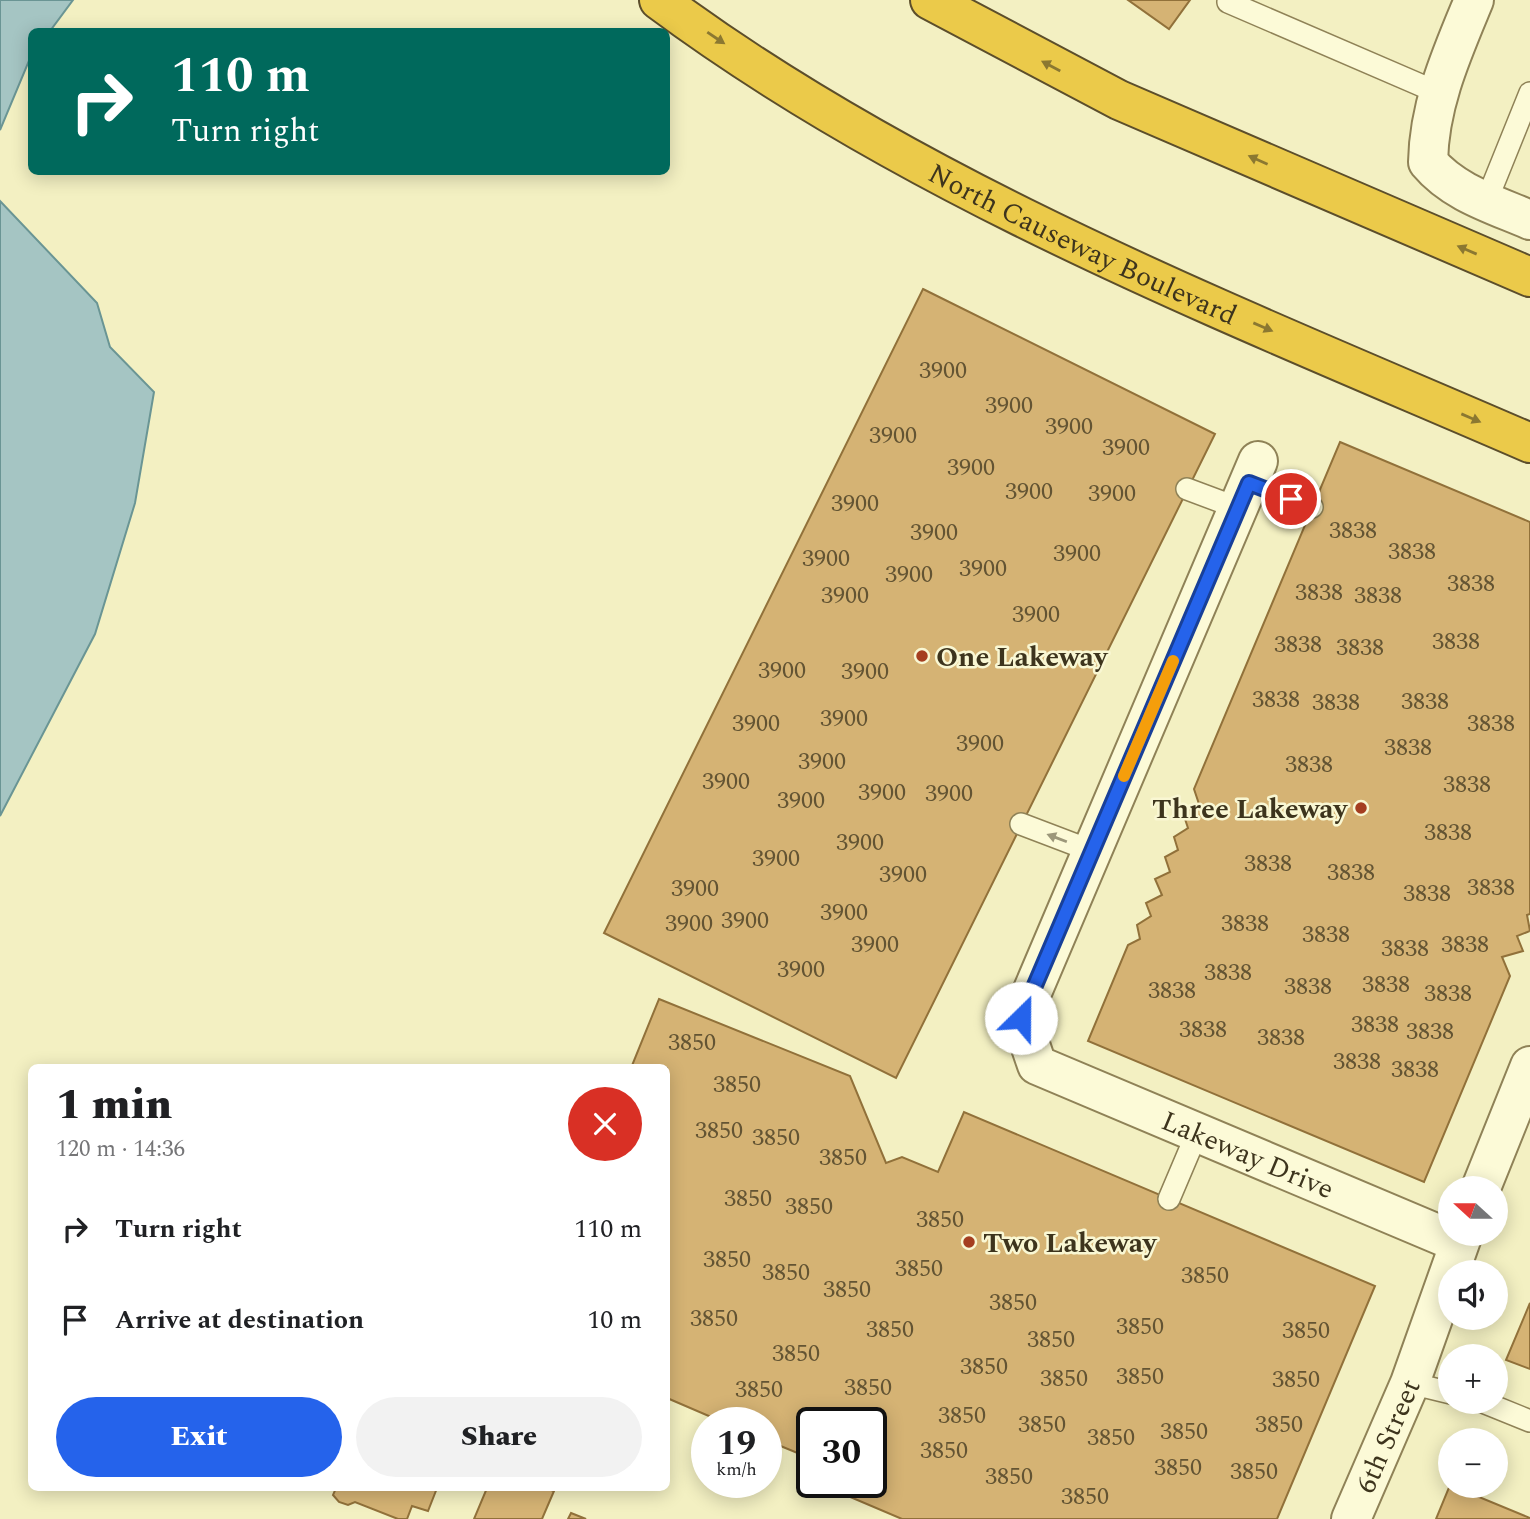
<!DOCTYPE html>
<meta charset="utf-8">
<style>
:root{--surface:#fff;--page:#f2f2f2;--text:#202124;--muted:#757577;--accent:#2563eb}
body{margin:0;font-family:Spectral,serif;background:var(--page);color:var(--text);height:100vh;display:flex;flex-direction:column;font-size:26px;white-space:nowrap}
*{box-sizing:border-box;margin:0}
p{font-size:23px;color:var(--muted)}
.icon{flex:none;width:38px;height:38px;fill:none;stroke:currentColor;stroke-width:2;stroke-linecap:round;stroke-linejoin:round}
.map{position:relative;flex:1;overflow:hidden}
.drawer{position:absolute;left:28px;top:1064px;width:642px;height:427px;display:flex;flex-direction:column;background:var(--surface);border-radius:10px;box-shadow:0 4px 18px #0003}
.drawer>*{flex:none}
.guide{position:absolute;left:28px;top:28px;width:642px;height:147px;border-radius:10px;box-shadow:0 4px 18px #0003;background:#00695c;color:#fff;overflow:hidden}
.needle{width:46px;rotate:291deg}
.tools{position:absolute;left:1438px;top:1176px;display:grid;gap:14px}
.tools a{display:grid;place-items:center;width:70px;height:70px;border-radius:50%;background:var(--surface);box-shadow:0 4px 18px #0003;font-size:35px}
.speed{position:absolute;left:691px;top:1407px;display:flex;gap:14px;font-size:35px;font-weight:700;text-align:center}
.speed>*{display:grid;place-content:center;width:91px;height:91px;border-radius:50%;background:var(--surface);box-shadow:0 4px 18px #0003;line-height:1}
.speed small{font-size:18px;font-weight:400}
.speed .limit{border:4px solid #111;border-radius:10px;background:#fff;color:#111}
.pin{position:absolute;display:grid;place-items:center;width:60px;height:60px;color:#fff;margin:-30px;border:4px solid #fff;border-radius:50%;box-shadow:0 2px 7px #0007}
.me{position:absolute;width:77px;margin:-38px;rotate:23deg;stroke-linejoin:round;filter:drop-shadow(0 0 5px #0008)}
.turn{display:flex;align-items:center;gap:24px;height:147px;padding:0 28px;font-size:32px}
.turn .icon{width:91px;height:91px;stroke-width:2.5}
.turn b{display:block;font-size:49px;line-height:60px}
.round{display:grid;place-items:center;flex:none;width:74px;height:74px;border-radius:37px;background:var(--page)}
.summary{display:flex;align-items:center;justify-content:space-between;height:119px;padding:0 28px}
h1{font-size:42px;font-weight:800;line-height:52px}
.cta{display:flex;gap:14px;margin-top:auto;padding:14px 28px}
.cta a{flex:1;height:80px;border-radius:42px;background:var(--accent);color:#fff;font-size:28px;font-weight:800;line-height:80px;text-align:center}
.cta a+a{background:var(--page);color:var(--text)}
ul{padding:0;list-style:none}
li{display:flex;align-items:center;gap:21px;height:91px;padding:0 28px}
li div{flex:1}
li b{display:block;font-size:26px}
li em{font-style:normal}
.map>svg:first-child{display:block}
.water{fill:#a5c5c3;stroke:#6a9594;stroke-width:2}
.building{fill:#d5b374;stroke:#91713a;stroke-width:2}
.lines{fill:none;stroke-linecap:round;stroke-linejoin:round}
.lane-casing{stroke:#8f8257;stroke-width:24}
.street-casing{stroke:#8f8257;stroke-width:42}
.highway-casing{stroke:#5c4e2b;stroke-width:42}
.lane{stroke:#fcfad7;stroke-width:21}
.street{stroke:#fcfad7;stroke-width:38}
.highway{stroke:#ebca4a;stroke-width:38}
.oneway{fill:#8b7831}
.oneway2{fill:#9c977a}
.route-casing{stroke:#184099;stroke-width:18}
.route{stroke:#2563eb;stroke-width:12}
.slow{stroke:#f59e0b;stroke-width:12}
.poi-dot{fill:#a53e20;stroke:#f9f7d3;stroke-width:2.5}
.labels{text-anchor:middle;stroke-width:5;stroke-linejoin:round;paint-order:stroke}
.number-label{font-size:24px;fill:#635433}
.street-label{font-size:28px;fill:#3d341d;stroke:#f9f7d3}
.poi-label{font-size:28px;font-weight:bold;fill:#3d341d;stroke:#f9f7d3;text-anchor:start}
</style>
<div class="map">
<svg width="1530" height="1519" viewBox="0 0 1530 1519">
<rect width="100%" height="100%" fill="#f3f0c2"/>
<g class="water">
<path d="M0,0h73l-23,31 -18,1 -1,24 -31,74z"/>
<path d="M0,201l97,102 13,44 44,45 -19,111 -40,131 -95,182z"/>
</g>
<g class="building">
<path d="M1128,0h62l-21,29z"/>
<path d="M923,289l292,145 -319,644 -292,-145z"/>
<path d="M1340,442l190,80v392l-3,1 3,16 -13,5 6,15 -21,6 8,19 -86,206 -336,-141 40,-96 12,-6 -3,-14 14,-9 -5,-13 16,-8 -7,-16 15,-7 -5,-15 13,-7 -4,-13 14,-9 -5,-15 16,-9 -5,-15z"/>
<path d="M659,999l191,77 36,87 16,-6 36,15 26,-60 411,174 -98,233h-375l-87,-37h57v-59h-60v36l-46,-19v-17h-41l-58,-25v-330h-36z"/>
<path d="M1530,1303v66l-24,-9z"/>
<path d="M1450,1485l80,33v1h-94z"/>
<path d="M336,1488l22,2 79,-2 -9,23 -16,-5 -5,13h-9l-43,-17 -7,3 -9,-3 -6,-7z"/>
<path d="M487,1488h58l9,3 -12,28h-68z"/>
<path d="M571,1513l15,6h-18z"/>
</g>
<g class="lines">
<defs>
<g id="lane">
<path d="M1228,2l211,91"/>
<path d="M1486,202l44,-109"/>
<path d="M1249,483l63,24"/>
<path d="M1187,489l51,19"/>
<path d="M1021,824l71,27"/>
<path d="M1169,1199l28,-66"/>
<path d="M1410,1383l41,10"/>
<path d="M1483,1402l47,19"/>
</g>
<g id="street">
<path d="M1474,0c-22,53 -45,104 -46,162 26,31 65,42 102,58"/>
<path id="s1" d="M1258,461l-237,557 16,47 422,178"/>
<path d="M1481,1188l49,-122"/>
<path id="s2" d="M1351,1519l59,-136 53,-149"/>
</g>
<g id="highway">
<path id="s3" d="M659,0c258,192 578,316 871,443"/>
<path d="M930,0l189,100 411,177"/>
</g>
</defs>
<use href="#lane" class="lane-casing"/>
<use href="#street" class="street-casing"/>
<use href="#highway" class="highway-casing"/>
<use href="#lane" class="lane"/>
<use href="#street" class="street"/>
<use href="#highway" class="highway"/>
</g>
<defs><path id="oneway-solid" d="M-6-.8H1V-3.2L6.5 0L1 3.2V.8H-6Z" transform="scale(1.75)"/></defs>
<g class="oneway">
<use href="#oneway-solid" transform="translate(716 38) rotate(34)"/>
<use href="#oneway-solid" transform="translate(1051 66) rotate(-152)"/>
<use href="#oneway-solid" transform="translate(1258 160) rotate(-156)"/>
<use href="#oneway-solid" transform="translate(1467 250) rotate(-157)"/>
<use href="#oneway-solid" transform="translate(1263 327) rotate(23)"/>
<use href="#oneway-solid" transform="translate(1471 418) rotate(23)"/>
</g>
<use class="oneway2" href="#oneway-solid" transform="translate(1057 838) rotate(-159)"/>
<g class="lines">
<defs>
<path id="route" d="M1021,1018l228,-535 42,16"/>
</defs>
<use href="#route" class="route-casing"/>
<use href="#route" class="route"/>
<path class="slow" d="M1124,776l49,-115"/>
</g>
<g class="poi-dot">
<circle cx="922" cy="656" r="7"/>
<circle cx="1361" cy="808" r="7"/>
<circle cx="969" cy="1242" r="7"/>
</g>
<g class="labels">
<g class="number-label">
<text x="943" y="378">3900</text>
<text x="1009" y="413">3900</text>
<text x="1069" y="434">3900</text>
<text x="893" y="443">3900</text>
<text x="1126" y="455">3900</text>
<text x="971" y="475">3900</text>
<text x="1029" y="499">3900</text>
<text x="1112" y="501">3900</text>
<text x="855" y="511">3900</text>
<text x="1353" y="538">3838</text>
<text x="934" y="540">3900</text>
<text x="1412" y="559">3838</text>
<text x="1077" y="561">3900</text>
<text x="826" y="566">3900</text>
<text x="983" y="576">3900</text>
<text x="909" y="582">3900</text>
<text x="1471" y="591">3838</text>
<text x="1319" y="600">3838</text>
<text x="845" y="603">3900</text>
<text x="1378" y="603">3838</text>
<text x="1036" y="622">3900</text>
<text x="1456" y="649">3838</text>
<text x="1298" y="652">3838</text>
<text x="1360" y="655">3838</text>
<text x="782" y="678">3900</text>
<text x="865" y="679">3900</text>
<text x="1276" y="707">3838</text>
<text x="1425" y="709">3838</text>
<text x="1336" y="710">3838</text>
<text x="844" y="726">3900</text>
<text x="756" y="731">3900</text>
<text x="1491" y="731">3838</text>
<text x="980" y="751">3900</text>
<text x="1408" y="755">3838</text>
<text x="822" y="769">3900</text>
<text x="1309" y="772">3838</text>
<text x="726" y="789">3900</text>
<text x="1467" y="792">3838</text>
<text x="882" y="800">3900</text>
<text x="949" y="801">3900</text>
<text x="801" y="808">3900</text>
<text x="1448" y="840">3838</text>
<text x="860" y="850">3900</text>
<text x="776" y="866">3900</text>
<text x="1268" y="871">3838</text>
<text x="1351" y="880">3838</text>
<text x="903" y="882">3900</text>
<text x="1491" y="895">3838</text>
<text x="695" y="896">3900</text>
<text x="1427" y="901">3838</text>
<text x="844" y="920">3900</text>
<text x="745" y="928">3900</text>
<text x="689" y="931">3900</text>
<text x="1245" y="931">3838</text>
<text x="1326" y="942">3838</text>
<text x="875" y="952">3900</text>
<text x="1465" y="952">3838</text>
<text x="1405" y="956">3838</text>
<text x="801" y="977">3900</text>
<text x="1228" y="980">3838</text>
<text x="1386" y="992">3838</text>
<text x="1308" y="994">3838</text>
<text x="1172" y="998">3838</text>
<text x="1448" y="1001">3838</text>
<text x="1375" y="1032">3838</text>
<text x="1203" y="1037">3838</text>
<text x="1430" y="1039">3838</text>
<text x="1281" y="1045">3838</text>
<text x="692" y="1050">3850</text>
<text x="1357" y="1069">3838</text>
<text x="1415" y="1077">3838</text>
<text x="737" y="1092">3850</text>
<text x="719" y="1138">3850</text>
<text x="776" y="1145">3850</text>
<text x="843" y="1165">3850</text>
<text x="748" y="1206">3850</text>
<text x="809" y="1214">3850</text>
<text x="940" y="1227">3850</text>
<text x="727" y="1267">3850</text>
<text x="919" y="1276">3850</text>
<text x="786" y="1280">3850</text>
<text x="1205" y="1283">3850</text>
<text x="847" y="1297">3850</text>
<text x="1013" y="1310">3850</text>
<text x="714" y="1326">3850</text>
<text x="1140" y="1334">3850</text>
<text x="890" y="1337">3850</text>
<text x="1306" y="1338">3850</text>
<text x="1051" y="1347">3850</text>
<text x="796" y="1361">3850</text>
<text x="984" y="1374">3850</text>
<text x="1140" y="1384">3850</text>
<text x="1064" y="1386">3850</text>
<text x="1296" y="1387">3850</text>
<text x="868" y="1395">3850</text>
<text x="759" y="1397">3850</text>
<text x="962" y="1423">3850</text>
<text x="1042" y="1432">3850</text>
<text x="1279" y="1432">3850</text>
<text x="1184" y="1439">3850</text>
<text x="1111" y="1445">3850</text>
<text x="944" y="1458">3850</text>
<text x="1178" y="1475">3850</text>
<text x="1254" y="1479">3850</text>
<text x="1009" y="1484">3850</text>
<text x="1085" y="1504">3850</text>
</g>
<g class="street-label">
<text dy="10" stroke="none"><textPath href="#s3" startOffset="490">North Causeway Boulevard</textPath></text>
<text dy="10" stroke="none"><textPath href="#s1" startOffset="884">Lakeway Drive</textPath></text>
<text dy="10" stroke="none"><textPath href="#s2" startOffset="91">6th Street</textPath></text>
</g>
<g class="poi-label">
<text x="936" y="666">One Lakeway</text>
<text x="1347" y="818" text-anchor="end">Three Lakeway</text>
<text x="983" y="1252">Two Lakeway</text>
</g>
</g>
</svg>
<div class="tools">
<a><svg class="needle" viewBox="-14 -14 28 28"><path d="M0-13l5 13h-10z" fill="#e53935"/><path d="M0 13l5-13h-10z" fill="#757577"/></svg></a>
<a><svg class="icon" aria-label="sound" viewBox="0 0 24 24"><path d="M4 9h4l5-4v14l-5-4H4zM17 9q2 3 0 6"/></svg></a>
<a>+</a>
<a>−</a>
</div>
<div class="speed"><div>19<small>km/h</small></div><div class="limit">30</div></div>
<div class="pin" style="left:1291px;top:499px;background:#d93025"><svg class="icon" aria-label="arrive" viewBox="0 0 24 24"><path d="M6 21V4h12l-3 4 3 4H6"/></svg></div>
<svg class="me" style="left:1021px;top:1018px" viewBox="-20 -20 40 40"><circle r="19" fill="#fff"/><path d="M0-13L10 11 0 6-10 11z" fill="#2563eb"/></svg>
<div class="guide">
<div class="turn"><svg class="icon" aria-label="right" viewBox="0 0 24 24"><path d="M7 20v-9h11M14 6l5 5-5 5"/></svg><div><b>110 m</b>Turn right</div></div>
</div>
<section class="drawer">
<div class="summary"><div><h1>1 min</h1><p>120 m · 14:36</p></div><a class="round" style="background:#d93025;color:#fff"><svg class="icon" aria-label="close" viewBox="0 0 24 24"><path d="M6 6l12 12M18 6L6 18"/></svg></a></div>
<ul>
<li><svg class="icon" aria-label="right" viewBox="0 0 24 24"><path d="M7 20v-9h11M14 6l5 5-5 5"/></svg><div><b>Turn right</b></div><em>110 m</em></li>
<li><svg class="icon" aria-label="arrive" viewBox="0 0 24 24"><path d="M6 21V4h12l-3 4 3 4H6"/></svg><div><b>Arrive at destination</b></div><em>10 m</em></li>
</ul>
<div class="cta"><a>Exit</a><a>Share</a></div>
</section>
</div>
